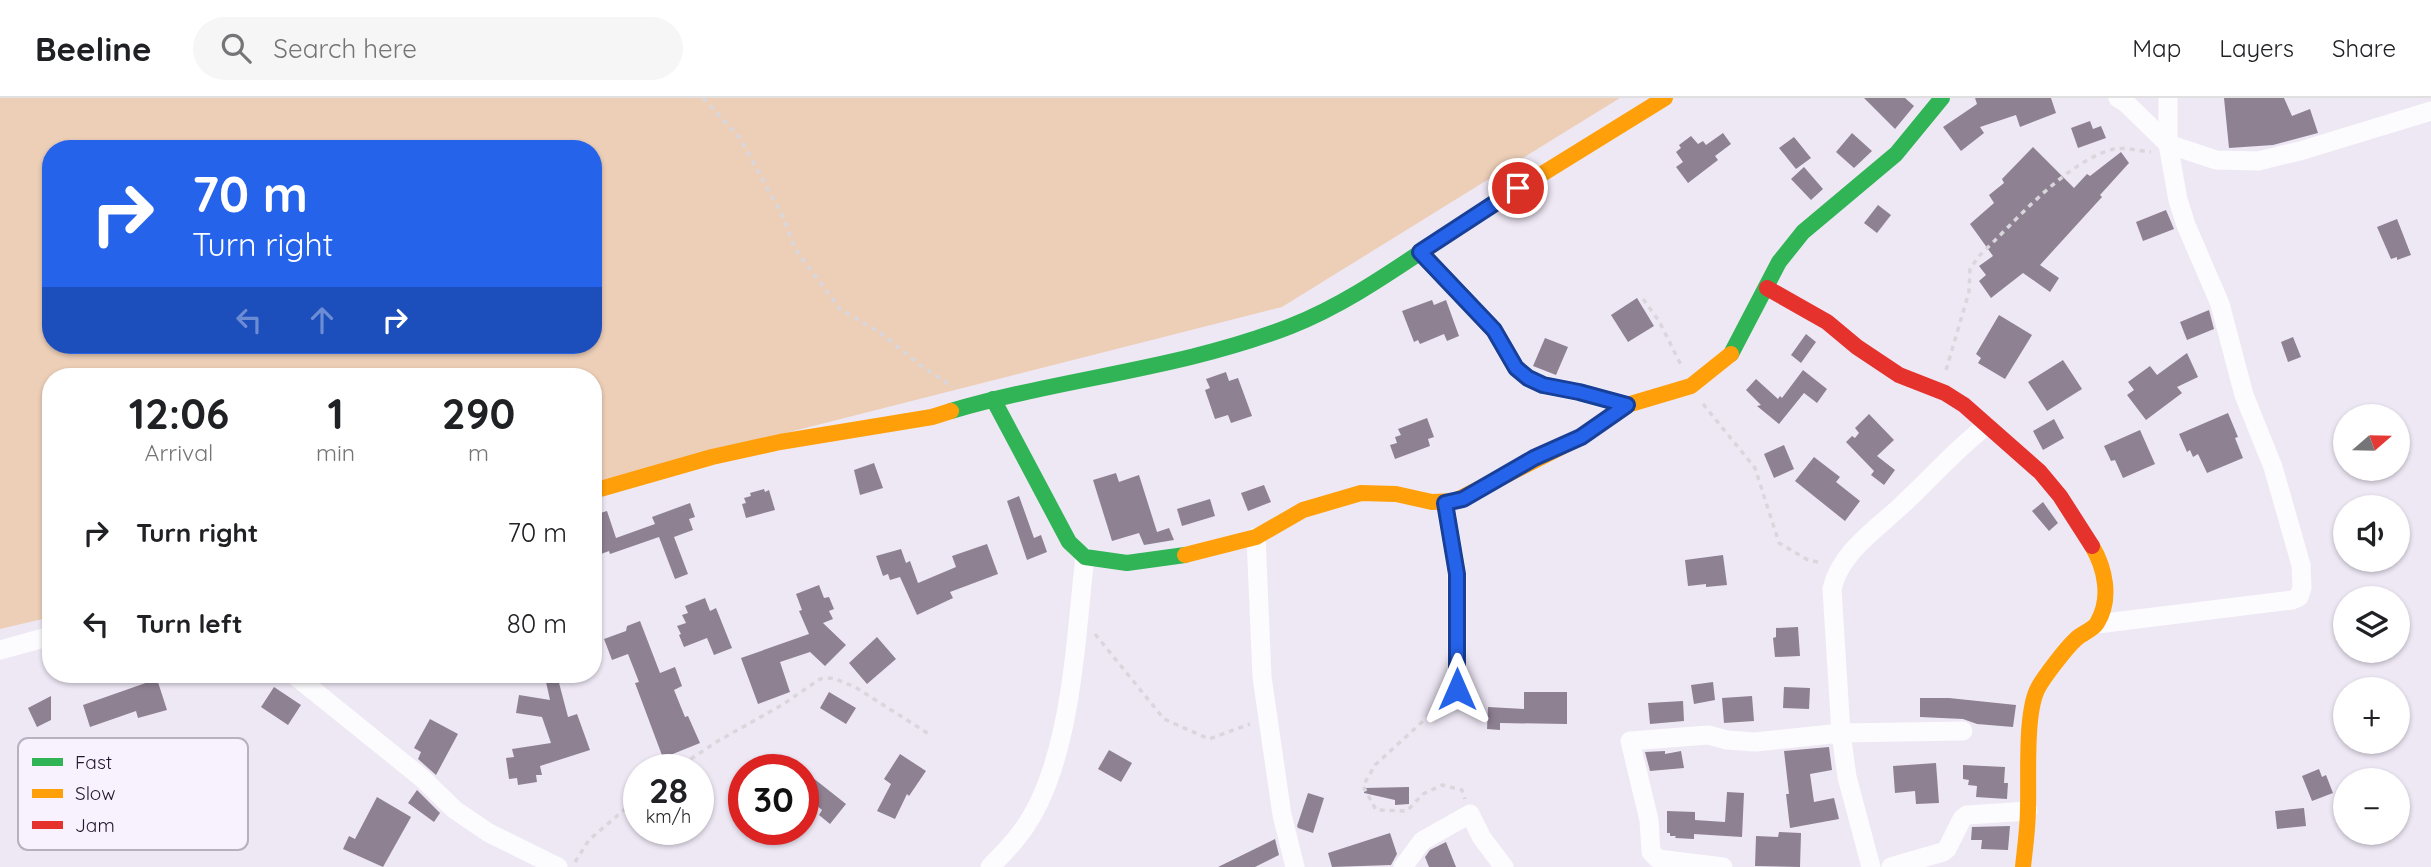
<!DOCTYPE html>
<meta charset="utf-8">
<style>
:root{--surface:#fff;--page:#f6f6f6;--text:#202124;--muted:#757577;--line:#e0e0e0}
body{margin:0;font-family:Quicksand,sans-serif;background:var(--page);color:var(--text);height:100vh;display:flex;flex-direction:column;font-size:26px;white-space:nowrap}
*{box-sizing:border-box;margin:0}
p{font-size:23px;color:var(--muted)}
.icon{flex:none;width:38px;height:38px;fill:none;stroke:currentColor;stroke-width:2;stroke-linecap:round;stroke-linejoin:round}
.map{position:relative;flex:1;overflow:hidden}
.panel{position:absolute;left:42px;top:270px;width:560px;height:315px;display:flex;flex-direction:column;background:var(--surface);border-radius:28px;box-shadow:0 2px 5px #0004}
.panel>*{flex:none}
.guide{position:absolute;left:42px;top:42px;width:560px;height:214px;border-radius:28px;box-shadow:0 2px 5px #0004;background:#2563eb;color:#fff;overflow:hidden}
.needle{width:46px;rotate:70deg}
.buttons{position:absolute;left:2333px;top:306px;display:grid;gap:14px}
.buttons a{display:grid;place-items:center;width:77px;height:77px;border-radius:50%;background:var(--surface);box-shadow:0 2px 5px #0004;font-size:35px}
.speed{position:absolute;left:623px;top:656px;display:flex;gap:14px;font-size:35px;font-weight:700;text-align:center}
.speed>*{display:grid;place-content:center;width:91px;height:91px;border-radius:50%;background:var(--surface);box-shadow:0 2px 5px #0004;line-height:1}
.speed small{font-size:18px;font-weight:400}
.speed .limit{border:10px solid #d22;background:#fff;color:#111}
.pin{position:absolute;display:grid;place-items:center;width:60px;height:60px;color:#fff;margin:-30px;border:4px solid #fff;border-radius:50%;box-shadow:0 2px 7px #0007}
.me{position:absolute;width:77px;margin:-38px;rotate:0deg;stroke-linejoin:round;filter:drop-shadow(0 0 5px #0008)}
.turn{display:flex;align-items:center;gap:24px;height:147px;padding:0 35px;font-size:32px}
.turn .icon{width:91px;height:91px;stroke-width:2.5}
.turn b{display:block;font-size:49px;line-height:60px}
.lanes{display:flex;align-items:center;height:66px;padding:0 35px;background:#0003;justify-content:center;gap:35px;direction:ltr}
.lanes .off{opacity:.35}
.eta{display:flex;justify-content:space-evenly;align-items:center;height:119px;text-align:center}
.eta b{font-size:42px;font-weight:700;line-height:49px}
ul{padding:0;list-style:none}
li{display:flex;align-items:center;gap:21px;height:91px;padding:0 35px}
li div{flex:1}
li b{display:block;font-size:26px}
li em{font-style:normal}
header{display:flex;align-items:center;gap:42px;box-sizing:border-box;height:98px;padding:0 35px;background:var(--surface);border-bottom:2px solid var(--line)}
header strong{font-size:33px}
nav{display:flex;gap:38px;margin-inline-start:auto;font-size:24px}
.search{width:490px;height:63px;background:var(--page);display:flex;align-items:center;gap:18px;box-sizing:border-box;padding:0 24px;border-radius:38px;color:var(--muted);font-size:26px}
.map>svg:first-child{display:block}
.green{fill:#edcfb8;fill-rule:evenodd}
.building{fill:#8e8192}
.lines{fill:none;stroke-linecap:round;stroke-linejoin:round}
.path{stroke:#d9d6dc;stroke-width:3.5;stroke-dasharray:5 5;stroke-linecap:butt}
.street{stroke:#fcfcfe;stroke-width:19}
.fast{stroke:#30b455;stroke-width:16}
.slow{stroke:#ff9f0a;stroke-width:16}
.jam{stroke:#e5322d;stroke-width:16}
.route-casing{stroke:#184099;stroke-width:18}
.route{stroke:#2563eb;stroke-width:12}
.key{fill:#f7f2fe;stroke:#b6b0bf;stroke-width:2}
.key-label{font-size:19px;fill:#20152b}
</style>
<header>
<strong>Beeline</strong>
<div class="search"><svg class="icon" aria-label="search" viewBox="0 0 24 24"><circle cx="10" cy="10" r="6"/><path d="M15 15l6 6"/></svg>Search here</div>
<nav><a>Map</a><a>Layers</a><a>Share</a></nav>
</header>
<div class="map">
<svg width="2431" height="769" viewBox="0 0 2431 769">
<rect width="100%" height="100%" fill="#eee8f5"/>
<path class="green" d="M0,0h1620l-338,209 -689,175v-106h-542v241l-51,12zM51,51h542v196h-542z"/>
<g class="building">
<path d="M1864,0h41l9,8 -19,23z"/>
<path d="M1975,0h76l5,15 -36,14 -4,-12 -36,12 4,6 -23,18 -18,-24 34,-23z"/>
<path d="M2224,0h60l8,18 18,-7 8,24 -45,12 -44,3z"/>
<path d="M2090,23l3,8 8,-3 5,12 -28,10 -7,-20z"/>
<path d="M1723,35l8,11 -16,12 3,4 -30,23 -12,-16 7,-5 -7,-10 5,-4 -2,-3 12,-9 7,8 5,-3 3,4z"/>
<path d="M1852,35l20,18 -18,17 -18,-16z"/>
<path d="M1794,39l17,21 -15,11 -17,-21z"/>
<path d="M2033,49l41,41 13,-14 3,2 31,-24 8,11 -29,32 2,2 -62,68 19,13 -9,14 -27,-19 -32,25 -12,-17 7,-6 -7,-9 14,-10 -23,-32 24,-21 -5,-8 15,-12 -2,-4z"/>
<path d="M1804,69l19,22 -12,11 -20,-21z"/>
<path d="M1878,107l13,10 -14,18 -13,-10z"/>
<path d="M2166,112l8,19 -31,12 -7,-19z"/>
<path d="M2397,121l14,36 -14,5v-3l-6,2 -14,-32z"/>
<path d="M1637,200l17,28 -26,16 -17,-27z"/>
<path d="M1432,202l2,5 12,-5 13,36 -12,5 -3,-7 -24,10 -2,-4 -4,2 -12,-31z"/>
<path d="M2209,212l5,19 -27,11 -7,-18z"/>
<path d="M1999,217l33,20 -27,44 -27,-16 3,-5 -5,-4z"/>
<path d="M1806,236l10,8 -15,21 -10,-8z"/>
<path d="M2293,239l8,20 -13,5 -7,-20z"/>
<path d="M1545,240l23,9 -12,28 -23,-9z"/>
<path d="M2187,255l11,24 -21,10 5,6 -36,27 -19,-25 7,-5 -6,-8 22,-16 7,9z"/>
<path d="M2063,262l19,29 -35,22 -19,-29z"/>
<path d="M1803,272l24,19 -10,14 -13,-10 -25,31 -22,-18 4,-1 -15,-15 10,-11 22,20 2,-3 2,2z"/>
<path d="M1226,274l3,9 9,-3 14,38 -21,7 -3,-8 -13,4 -10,-29 5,-2 -4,-9z"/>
<path d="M2228,315l10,24 -3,1 8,20 -36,15 -9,-19 -5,3 -3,-7 -3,2 -8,-18z"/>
<path d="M1869,316l25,26 -17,16 18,14 -11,15 -13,-10 3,-4 -28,-29 6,-6 3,2 4,-5 -4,-5z"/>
<path d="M1427,320l7,19 -6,2 2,7 -35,13 -5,-14 7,-2 -2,-6 6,-2 -3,-6z"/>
<path d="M2054,321l10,19 -21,12 -10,-19z"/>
<path d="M2140,332l15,34 -32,14 -8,-18 -4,1 -7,-15z"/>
<path d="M1784,347l10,24 -20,9 -10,-24z"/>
<path d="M1814,359l26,20 -4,5 24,19 -15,20 -50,-40z"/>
<path d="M874,365l9,25 -23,7 -6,-25z"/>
<path d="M1116,375l3,9 20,-7 18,57 12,-4 5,12 -30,5 -5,-12 -27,8 -19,-61z"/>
<path d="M1264,387l7,17 -23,9 -7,-18z"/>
<path d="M764,391l1,3 4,-2 6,20 -29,8 -4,-14 4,-1 -2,-5 7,-2 -1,-3z"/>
<path d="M1019,398l15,42 7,-3 6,17 -20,8 -20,-59z"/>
<path d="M1210,401l5,17 -33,10 -5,-17z"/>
<path d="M2043,404l15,21 -9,8 -17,-20z"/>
<path d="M690,405l5,14 -6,2 4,11 -19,7 14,37 -13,5 -16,-42 -49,17 -1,-3 -16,6v-42l14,-4 9,27 39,-14 -3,-7z"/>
<path d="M987,446l11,30 -48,18 3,6 -36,17 -17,-38 -10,3 -2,-6 -5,2 -7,-20 25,-7 5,14 4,-2 8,22 38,-16 -4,-11z"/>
<path d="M1723,457l4,30 -21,2v-3l-18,2 -3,-26z"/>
<path d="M819,487l5,13 5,-1 5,12 -5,2 4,8 -10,4 23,22 -21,21 -15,-14 -30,10 10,30 -32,12 -17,-46 68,-24 -10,-23 3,-1 -6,-16z"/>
<path d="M705,500l5,13 6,-3 16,40 -18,7 -7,-17 -23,9 -5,-12 2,-1 -4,-8 9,-3 -4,-8 6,-2 -3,-7z"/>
<path d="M640,523l20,52 15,-6 7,19 -8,4 11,27 3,-1 12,27 -37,15 -28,-75 4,-1 -11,-28 -16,6 -8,-21 22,-8 1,-5z"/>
<path d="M1798,529l2,29 -25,1 -2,-19 3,-1v-9z"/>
<path d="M877,539l19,22 -29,25 -18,-21z"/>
<path d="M157,581l10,31 -29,8 -2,-7 -46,16 -7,-22z"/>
<path d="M558,581l10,38 9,-3 13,36 -50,16 2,9h-6l1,7 -19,3 -1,-7 -8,1 -3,-21 8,-1 -2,-8 39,-6 -9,-26 -26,-4 3,-18 31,5 -4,-18z"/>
<path d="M1713,584l2,18 -21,4 -3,-19z"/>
<path d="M274,589l27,18 -13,20 -27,-18z"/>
<path d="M1784,589l26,1 -1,21 -26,-1z"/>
<path d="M829,594l27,16 -10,16 -26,-16z"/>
<path d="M1524,594h43v32l-67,-1v7l-13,-1 1,-22 36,2z"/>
<path d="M51,598v24l-14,7 -9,-19z"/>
<path d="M1752,598l2,25 -30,2 -2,-25z"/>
<path d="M1920,600h29l67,7 -3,22 -36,-3 -14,-5 -43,-2z"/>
<path d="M1683,603l1,20 -34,3 -2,-21z"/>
<path d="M430,621l28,15 -22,41 -18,-16 3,-7 -7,-4z"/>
<path d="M1829,649l3,23 -22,4 4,28 20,-4 5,21 -49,9 -4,-34h3l-5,-43z"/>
<path d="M1109,652l23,13 -11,19 -23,-13z"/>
<path d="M1665,653v3l16,-3 3,17 -34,3 -5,-19z"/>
<path d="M900,656l26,17 -17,25 -2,-2 -12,25 -18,-8 14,-27 -7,-5z"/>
<path d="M1936,665l3,40 -23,1 -1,-13 -20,2 -2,-27z"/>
<path d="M1963,667l42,2 -1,16h4l-1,16 -31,-2 1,-11 -9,-1 1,-5 -6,-1z"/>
<path d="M2319,671l3,8 4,-2 7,18 -21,8 -10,-25z"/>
<path d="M803,672l43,34 -16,20 -11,-9 3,-5 -19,-16z"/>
<path d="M1409,689v17l-14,1v-5l-31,-7v-5z"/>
<path d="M417,692l23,23 -6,9 -26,-19z"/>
<path d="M1727,694l17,1 -2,44 -48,-3v5l-19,-1 1,-2h-6v-3h-3v-22l28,1v8l30,2z"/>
<path d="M1308,695l16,5 -11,35 -15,-5 -1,-2z"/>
<path d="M377,699l34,20 -28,50 -40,-18 6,-13 6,3z"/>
<path d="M2304,710l2,18 -29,3 -2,-18z"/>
<path d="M2010,728l-2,24 -27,-1 1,-9h-11l1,-13z"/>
<path d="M1779,734l22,1 -1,34 -45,-1 1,-30 22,1z"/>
<path d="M1390,735l7,21 -6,11 -59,2 -4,-14z"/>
<path d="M1275,741l4,16 -24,12h-37z"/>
<path d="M1446,744l10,25h-27l-4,-10 5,-7z"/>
</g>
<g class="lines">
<g class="path">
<path d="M703,0l37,40 43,79 12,32 45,60 39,23 41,33 33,22"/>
<path d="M1643,201l16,22 23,46"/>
<path d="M1946,272l23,-78 1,-23 9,-13c36,-34 87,-95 135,-107 10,-2 26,2 37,3"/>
<path d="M1703,306l52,64 24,75 29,17 14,3"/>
<path d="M1095,536l69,85 45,20 41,-15"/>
<path d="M1445,603l-70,64 -12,21 13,24 31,1 16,-17 19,-9 20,5 3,9"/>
<path d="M674,672l44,-29 64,-36 38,-26 13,-1 22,9 77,49"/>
<path d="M575,764l14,-22 50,-43"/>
</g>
<g class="street">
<path d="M2118,0l8,5 42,41 48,16 42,1 42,-10 131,-40"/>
<path d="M1420,154l74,78 22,38 12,10 15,7 36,7 48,13"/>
<path d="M1445,405l12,71v115"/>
<path d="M1256,439l6,140 20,138 13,52"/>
<path d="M2097,526l195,-24 7,-3 3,-9 -1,-23 -28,-98 -29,-72 -24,-91 -34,-79 -8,-25 -10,-56v-46"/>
<path d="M0,552l51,-14"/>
<path d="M293,576l129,104 33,32 34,23 69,34"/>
<path d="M990,769c10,-10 20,-20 29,-32 53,-67 56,-195 66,-278"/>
<path d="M1403,769l19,-26 48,-27 12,24 22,29"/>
<path d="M1723,769l-65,-8 -7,-7 -2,-32 -19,-79 78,-6 19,5 28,2 86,-9 122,-2"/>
<path d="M1871,769l-24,-90 -6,-44 -9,-144c8,-37 45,-60 71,-85 28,-26 53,-55 83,-78"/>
<path d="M1891,769l52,-15 4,-3 15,-30 5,-4 61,-4"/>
</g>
<g class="fast">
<path d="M1731,256l48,-92 24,-30 93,-78 46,-56"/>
<path d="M993,301l76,143 16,15 42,6 58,-8"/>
<path d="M951,313c112,-33 231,-42 340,-85 51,-20 97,-52 142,-82"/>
</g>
<g class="slow">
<path d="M1433,146l46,-31 186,-115"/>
<path d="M593,393l119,-34 68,-15 152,-25 19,-6"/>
<path d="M1185,457l71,-18 47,-27 58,-17 35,1 36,8 23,-1 126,-64 46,-32 64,-19 40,-32"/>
<path d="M2023,769c2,-20 5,-39 5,-59 1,-30 -3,-92 9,-118 5,-11 30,-43 39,-51 6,-6 17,-9 21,-16 15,-24 8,-55 -5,-77"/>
</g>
<path class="jam" d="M1767,190l60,34 30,25 42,28 46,18 19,12 76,67 20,24 32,50"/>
</g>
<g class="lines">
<defs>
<path id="route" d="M1457,591v-115l-12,-71 18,-4 71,-41 47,-21 46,-32 -48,-13 -36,-7 -15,-7 -12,-10 -22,-38 -74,-78 98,-64"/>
</defs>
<use href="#route" class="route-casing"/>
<use href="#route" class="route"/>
</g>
<rect x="18" y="640" width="230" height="112" rx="10" class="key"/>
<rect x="32" y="660" width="31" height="8" fill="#30b455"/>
<rect x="32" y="691" width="31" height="9" fill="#ff9f0a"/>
<rect x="32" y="723" width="31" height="8" fill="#e5322d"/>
<g class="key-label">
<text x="75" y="671">Fast</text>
<text x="75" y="702">Slow</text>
<text x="75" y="734">Jam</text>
</g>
</svg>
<div class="buttons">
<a><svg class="needle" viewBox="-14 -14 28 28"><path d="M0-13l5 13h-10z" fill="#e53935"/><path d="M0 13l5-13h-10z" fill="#757577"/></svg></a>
<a><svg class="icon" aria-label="sound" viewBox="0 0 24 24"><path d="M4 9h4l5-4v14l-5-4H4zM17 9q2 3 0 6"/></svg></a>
<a><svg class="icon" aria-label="layers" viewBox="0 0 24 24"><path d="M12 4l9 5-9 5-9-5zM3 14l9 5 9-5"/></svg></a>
<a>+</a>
<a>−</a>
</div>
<div class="speed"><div>28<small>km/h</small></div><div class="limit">30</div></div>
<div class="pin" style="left:1518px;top:90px;background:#d93025"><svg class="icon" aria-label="arrive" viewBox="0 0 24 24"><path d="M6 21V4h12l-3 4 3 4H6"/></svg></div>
<svg class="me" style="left:1457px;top:591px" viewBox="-20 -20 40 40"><path d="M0-17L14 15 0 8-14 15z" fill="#2563eb" stroke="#fff" stroke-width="4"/></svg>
<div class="guide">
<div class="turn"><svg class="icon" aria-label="right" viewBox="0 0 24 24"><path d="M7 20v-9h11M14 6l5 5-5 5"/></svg><div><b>70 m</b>Turn right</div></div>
<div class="lanes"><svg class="icon off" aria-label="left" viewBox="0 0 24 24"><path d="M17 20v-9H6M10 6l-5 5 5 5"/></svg><svg class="icon off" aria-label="ahead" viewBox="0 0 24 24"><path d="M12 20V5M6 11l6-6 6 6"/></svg><svg class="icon" aria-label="right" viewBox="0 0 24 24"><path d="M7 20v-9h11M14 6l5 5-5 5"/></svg></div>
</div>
<section class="panel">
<div class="eta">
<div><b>12:06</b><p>Arrival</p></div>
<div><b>1</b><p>min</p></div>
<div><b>290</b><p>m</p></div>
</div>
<ul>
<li><svg class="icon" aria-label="right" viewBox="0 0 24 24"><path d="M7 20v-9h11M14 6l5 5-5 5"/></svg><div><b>Turn right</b></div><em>70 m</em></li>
<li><svg class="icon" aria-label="left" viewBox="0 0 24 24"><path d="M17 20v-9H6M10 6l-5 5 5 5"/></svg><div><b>Turn left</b></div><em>80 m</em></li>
</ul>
</section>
</div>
